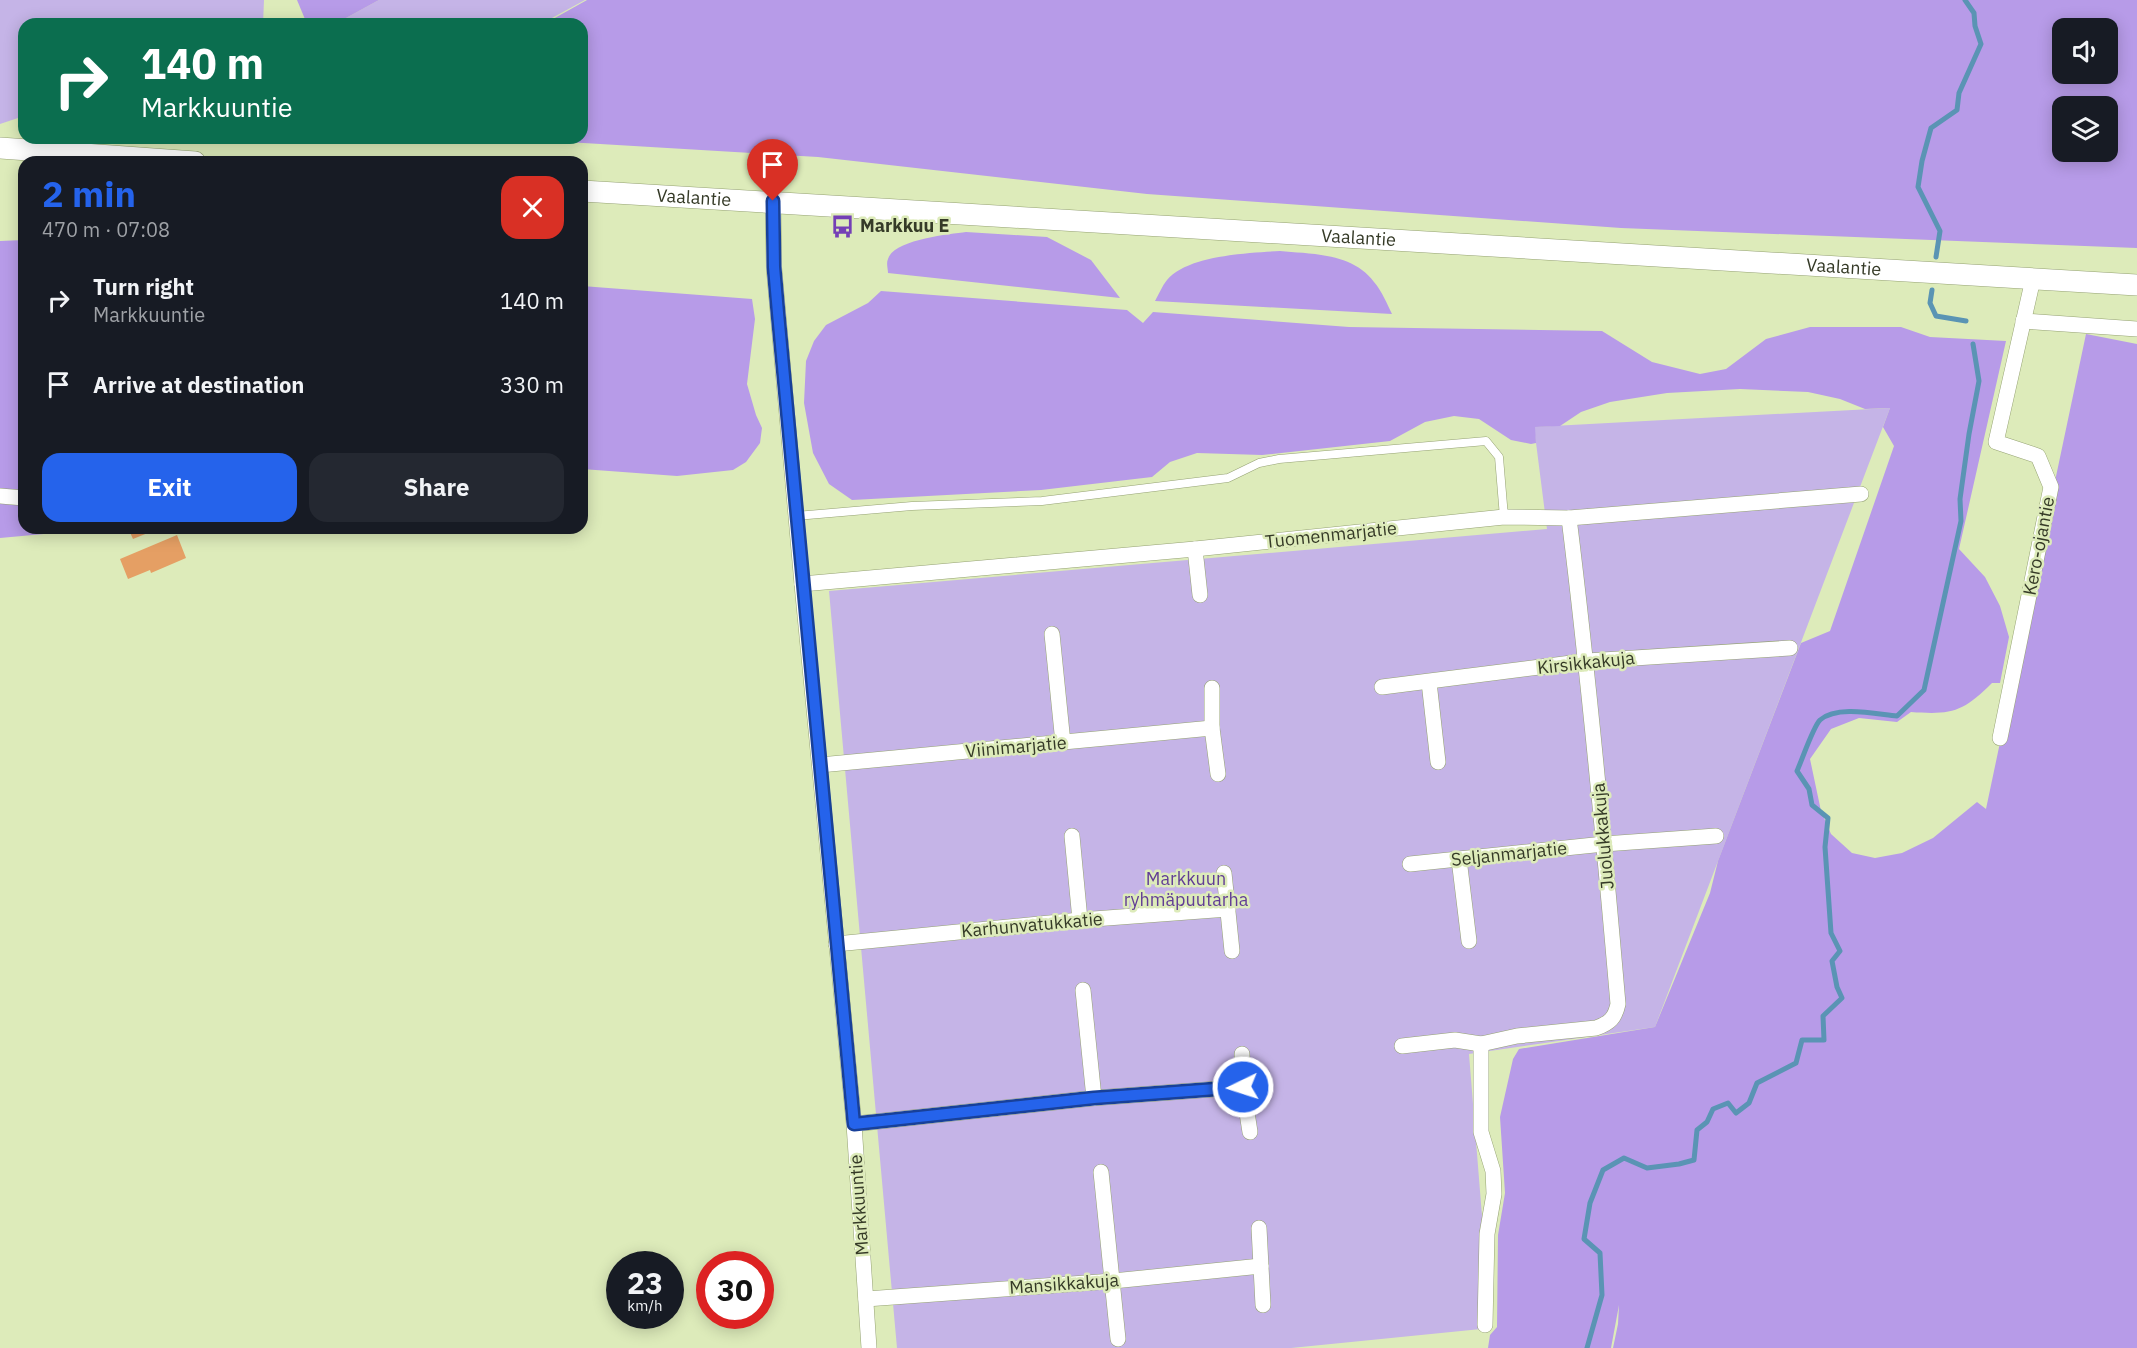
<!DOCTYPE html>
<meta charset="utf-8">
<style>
:root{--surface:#171b24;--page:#242831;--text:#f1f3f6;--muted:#9ea1a6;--accent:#2563eb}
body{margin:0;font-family:"IBM Plex Sans",sans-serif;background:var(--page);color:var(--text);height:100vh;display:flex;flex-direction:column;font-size:22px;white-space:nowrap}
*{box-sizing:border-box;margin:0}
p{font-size:20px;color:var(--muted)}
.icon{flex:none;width:33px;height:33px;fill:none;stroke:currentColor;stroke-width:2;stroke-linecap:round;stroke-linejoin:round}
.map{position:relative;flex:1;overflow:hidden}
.panel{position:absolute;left:18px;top:156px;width:570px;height:378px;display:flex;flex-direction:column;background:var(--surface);border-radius:18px;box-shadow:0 3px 15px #0003}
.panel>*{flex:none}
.hud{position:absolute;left:18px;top:18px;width:570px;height:126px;border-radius:18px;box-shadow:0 3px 15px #0003;background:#0b6e4f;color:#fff;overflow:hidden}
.fabs{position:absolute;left:2052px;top:18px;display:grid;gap:12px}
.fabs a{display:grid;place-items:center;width:66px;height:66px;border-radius:12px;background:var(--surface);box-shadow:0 3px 15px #0003;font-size:30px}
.speed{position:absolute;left:606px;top:1251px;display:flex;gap:12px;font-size:30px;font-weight:700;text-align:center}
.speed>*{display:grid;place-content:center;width:78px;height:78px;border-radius:50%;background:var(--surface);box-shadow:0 3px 15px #0003;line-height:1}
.speed small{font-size:15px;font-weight:400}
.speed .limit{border:9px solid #d22;background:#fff;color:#111}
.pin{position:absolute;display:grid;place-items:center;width:51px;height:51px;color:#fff;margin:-62px -26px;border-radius:50% 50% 50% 0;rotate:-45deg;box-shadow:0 0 6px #0007}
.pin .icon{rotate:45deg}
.me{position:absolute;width:66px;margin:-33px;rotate:266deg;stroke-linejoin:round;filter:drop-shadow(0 0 4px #0008)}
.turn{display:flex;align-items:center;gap:21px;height:126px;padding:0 24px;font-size:27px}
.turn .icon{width:78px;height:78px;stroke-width:2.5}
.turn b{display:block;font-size:42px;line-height:51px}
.round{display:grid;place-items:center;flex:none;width:63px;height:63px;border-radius:18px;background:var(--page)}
.summary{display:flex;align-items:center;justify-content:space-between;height:102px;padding:0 24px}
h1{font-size:36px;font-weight:700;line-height:45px;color:var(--accent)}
.cta{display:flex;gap:12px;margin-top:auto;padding:12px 24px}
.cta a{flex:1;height:69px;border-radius:18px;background:var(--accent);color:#fff;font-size:24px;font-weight:700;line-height:69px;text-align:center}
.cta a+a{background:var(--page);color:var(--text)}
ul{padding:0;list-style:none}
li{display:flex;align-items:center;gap:18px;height:84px;padding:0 24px}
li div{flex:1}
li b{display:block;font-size:22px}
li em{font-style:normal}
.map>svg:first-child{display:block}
.green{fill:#c5b4e7}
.forest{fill:#b79be8;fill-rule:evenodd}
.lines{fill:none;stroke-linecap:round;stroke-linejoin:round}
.stream{stroke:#5a94b4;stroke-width:5}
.building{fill:#e59f64}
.lane-casing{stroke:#95a273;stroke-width:9}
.street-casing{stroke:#95a273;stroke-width:16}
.secondary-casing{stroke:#95a273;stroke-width:22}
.lane{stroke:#fff;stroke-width:8}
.street{stroke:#fff;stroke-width:15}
.secondary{stroke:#fff;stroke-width:21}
.route-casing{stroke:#184099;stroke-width:15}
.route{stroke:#2563eb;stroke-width:10}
.labels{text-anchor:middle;stroke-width:5;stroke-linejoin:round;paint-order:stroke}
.street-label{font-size:18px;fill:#353a27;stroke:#ddebba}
.poi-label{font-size:18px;font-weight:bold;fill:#353a27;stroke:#ddebba;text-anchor:start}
.park-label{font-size:18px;fill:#613c95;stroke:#ddebba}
</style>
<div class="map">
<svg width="2137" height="1348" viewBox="0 0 2137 1348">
<rect width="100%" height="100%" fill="#ddebba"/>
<g class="green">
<path d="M0,0h264l-1,24h-239v92l-24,8z"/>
<path d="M379,0h206l-44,24h-206z"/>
<path d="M1890,408l-235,619 -186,27 22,274 -200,20h-394l-68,-757 718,-62 -13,-102z"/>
</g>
<g class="forest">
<path d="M297,0h82l-44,24h-28z"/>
<path d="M587,0h1550v248l-516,-20 -474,-34 -329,-37 -320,-19h84v-114h-38zM2062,28h46v46h-46zM2062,106h46v46h-46z"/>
<path d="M966,232l81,5 44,23 29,38 -232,-25c0,-4 -2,-10 0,-14 5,-19 61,-25 78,-27z"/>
<path d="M24,240v288h86l-110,10v-297z"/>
<path d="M1280,251c31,3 73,2 94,31 8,9 13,22 18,32l-237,-13c4,-7 7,-15 12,-21 21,-25 82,-27 113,-29z"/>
<path d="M582,286l170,13 3,20 -8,65 9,31 6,13 -2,15 -14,19 -13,8 -56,6 -95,-7z"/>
<path d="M881,291l246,19 16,13 10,-11 196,15 253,4 50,31 48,12 26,-5 40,-30 44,-12h91l29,10 76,4 -47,208 26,28 15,29 9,31 -9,46h-8c-29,29 -40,32 -81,29l-14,10 -38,-4 -28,11 -21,30 11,52 10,23 21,19 23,5 27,-5 31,-15 44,-36 9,7 100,-475 51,10v1004h-524l5,-24 1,-19 -8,43h-123l2,-13 7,-8 1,-92 7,-42 -5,-76 13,-58 6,-10 136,-22 55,-134 8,-32 83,-218 29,-12 64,-185 -11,-19 7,-19 -25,1 -25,-10 -32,-7 -68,-3 -73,4 -57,9 -29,10 -21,14 -25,1 1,16 -5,1 -20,-4 -32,-21 -25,-3 -29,6 -35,19 -128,14 -65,-2 -27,9 -18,15 -111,13 -189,10 -23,-16 -16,-31 -9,-50 2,-42 8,-20 12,-16 42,-22z"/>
</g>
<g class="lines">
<g class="stream">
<path d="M1936,257l4,-26 -22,-44 4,-26 9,-33 26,-18 2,-17 22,-49 -6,-18 -1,-13 -9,-13"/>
<path d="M1932,290l-2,13 6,13 30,5"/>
<path d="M1587,1348l15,-53 -2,-42 -16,-14 6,-36 13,-33 21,-12 23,10 32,-4 15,-4 3,-30 10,-8 6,-13 15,-6 8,10 13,-10 8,-20 39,-20 6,-23h22l-1,-24 19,-18 -5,-11 -5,-26 8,-10 -9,-18 -6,-86 3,-29 -16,-13 -3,-16 -12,-18c5,-11 16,-44 23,-51 17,-15 56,-6 77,-4l27,-26 37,-169 -1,-22 9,-65 10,-53 -6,-37"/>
</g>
</g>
<g class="building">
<path d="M128,528h32l-27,11z"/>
<path d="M177,535l9,23 -35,15 -1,-3 -22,9 -8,-20z"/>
</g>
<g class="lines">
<defs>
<path id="lane" d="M796,516l116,-10 130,-5 186,-23 31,-15 20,-4 207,-18 13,16 5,60"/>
<g id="street">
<path d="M773,201l1,67 28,316 52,540 15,224"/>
<path d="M2023,321l114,8"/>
<path d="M0,496l24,2"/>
<path d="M1195,549l5,46"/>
<path d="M802,584l393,-35 309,-32 65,1 292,-24"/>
<path d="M1052,634l11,109"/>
<path d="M1429,682l9,80"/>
<path d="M1382,687l205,-26 203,-13"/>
<path d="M1212,688v40l6,46"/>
<path d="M2000,738l51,-251 -13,-31 -42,-14 37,-163"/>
<path d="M820,765l392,-37"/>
<path d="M1072,836l8,84"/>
<path d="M1459,859l10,82"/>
<path d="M1410,864l194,-20 112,-8"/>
<path d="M1224,873l8,78"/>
<path d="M836,944l244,-24 148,-11"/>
<path d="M1083,990l11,108"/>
<path d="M1481,1044v88l12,39 1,23 -7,40 -2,91"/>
<path d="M1402,1046l53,-6 26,4 36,-8 79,-8c14,-5 19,-10 22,-24 -14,-163 -29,-324 -49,-486"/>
<path d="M1242,1054l1,33 7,45"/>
<path d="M854,1124l240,-26 149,-11"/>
<path d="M1101,1172l17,167"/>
<path d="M1259,1228l4,77"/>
<path d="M866,1299l247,-18 148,-15"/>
</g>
<g id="secondary">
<path d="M0,148l195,14"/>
<path id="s1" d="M582,191l1555,94"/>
</g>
</defs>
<use href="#lane" class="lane-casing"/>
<use href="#street" class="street-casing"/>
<use href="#secondary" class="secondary-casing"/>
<use href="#lane" class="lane"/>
<use href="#street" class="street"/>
<use href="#secondary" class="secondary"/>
</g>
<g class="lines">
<defs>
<path id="route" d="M773,201l1,66 4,46 76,811 240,-26 149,-11"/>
</defs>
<use href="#route" class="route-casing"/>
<use href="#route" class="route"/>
</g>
<defs>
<symbol id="bus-bare" viewBox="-9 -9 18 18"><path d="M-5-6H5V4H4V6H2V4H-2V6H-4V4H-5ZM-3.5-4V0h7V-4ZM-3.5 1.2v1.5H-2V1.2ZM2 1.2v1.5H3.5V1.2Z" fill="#743fb6" stroke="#ddebba" stroke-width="2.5" paint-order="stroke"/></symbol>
</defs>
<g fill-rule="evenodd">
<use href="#bus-bare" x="826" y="210" width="33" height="33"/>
</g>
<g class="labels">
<g class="street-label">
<text dy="6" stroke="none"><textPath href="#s1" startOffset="112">Vaalantie</textPath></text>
<text dy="6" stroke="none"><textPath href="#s1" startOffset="778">Vaalantie</textPath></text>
<text dy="6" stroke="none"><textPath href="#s1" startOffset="1264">Vaalantie</textPath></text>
<text transform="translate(1331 535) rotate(-6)" y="6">Tuomenmarjatie</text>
<text transform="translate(2039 546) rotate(-79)" y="6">Kero-ojantie</text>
<text transform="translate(1586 663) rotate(-6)" y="6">Kirsikkakuja</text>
<text transform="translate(1016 747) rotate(-5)" y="6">Viinimarjatie</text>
<text transform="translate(1603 836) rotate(-95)" y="6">Juolukkakuja</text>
<text transform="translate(1509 854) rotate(-6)" y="6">Seljanmarjatie</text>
<text transform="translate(1032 925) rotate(-5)" y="6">Karhunvatukkatie</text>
<text transform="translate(859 1205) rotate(-94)" y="6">Markkuuntie</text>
<text transform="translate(1064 1284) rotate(-4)" y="6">Mansikkakuja</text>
</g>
<g class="poi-label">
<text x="860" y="232">Markkuu E</text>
</g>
<g class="park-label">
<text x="1186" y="885">Markkuun<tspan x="1186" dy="21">ryhmäpuutarha</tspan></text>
</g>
</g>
</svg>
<div class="fabs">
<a><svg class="icon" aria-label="sound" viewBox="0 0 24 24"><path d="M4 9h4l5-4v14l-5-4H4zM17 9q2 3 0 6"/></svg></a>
<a><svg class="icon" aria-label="layers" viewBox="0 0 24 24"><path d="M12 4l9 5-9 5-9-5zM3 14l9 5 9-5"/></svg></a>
</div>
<div class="speed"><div>23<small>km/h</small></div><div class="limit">30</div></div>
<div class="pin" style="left:773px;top:201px;background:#d93025"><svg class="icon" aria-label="arrive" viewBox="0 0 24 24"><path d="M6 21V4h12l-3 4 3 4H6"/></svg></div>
<svg class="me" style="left:1243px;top:1087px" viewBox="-20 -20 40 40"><circle r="17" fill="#2563eb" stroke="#fff" stroke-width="3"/><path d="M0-11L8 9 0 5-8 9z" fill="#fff"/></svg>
<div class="hud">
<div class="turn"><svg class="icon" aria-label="right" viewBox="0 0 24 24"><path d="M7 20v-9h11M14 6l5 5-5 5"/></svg><div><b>140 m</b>Markkuuntie</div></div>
</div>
<section class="panel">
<div class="summary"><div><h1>2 min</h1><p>470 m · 07:08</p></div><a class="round" style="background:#d93025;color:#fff"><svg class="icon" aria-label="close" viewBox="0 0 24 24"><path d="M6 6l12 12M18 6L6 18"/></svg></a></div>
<ul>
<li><svg class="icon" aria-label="right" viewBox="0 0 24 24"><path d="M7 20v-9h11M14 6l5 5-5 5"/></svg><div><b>Turn right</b><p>Markkuuntie</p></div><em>140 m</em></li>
<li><svg class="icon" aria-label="arrive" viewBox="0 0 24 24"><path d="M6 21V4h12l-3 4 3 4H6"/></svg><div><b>Arrive at destination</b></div><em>330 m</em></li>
</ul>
<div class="cta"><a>Exit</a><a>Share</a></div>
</section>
</div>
